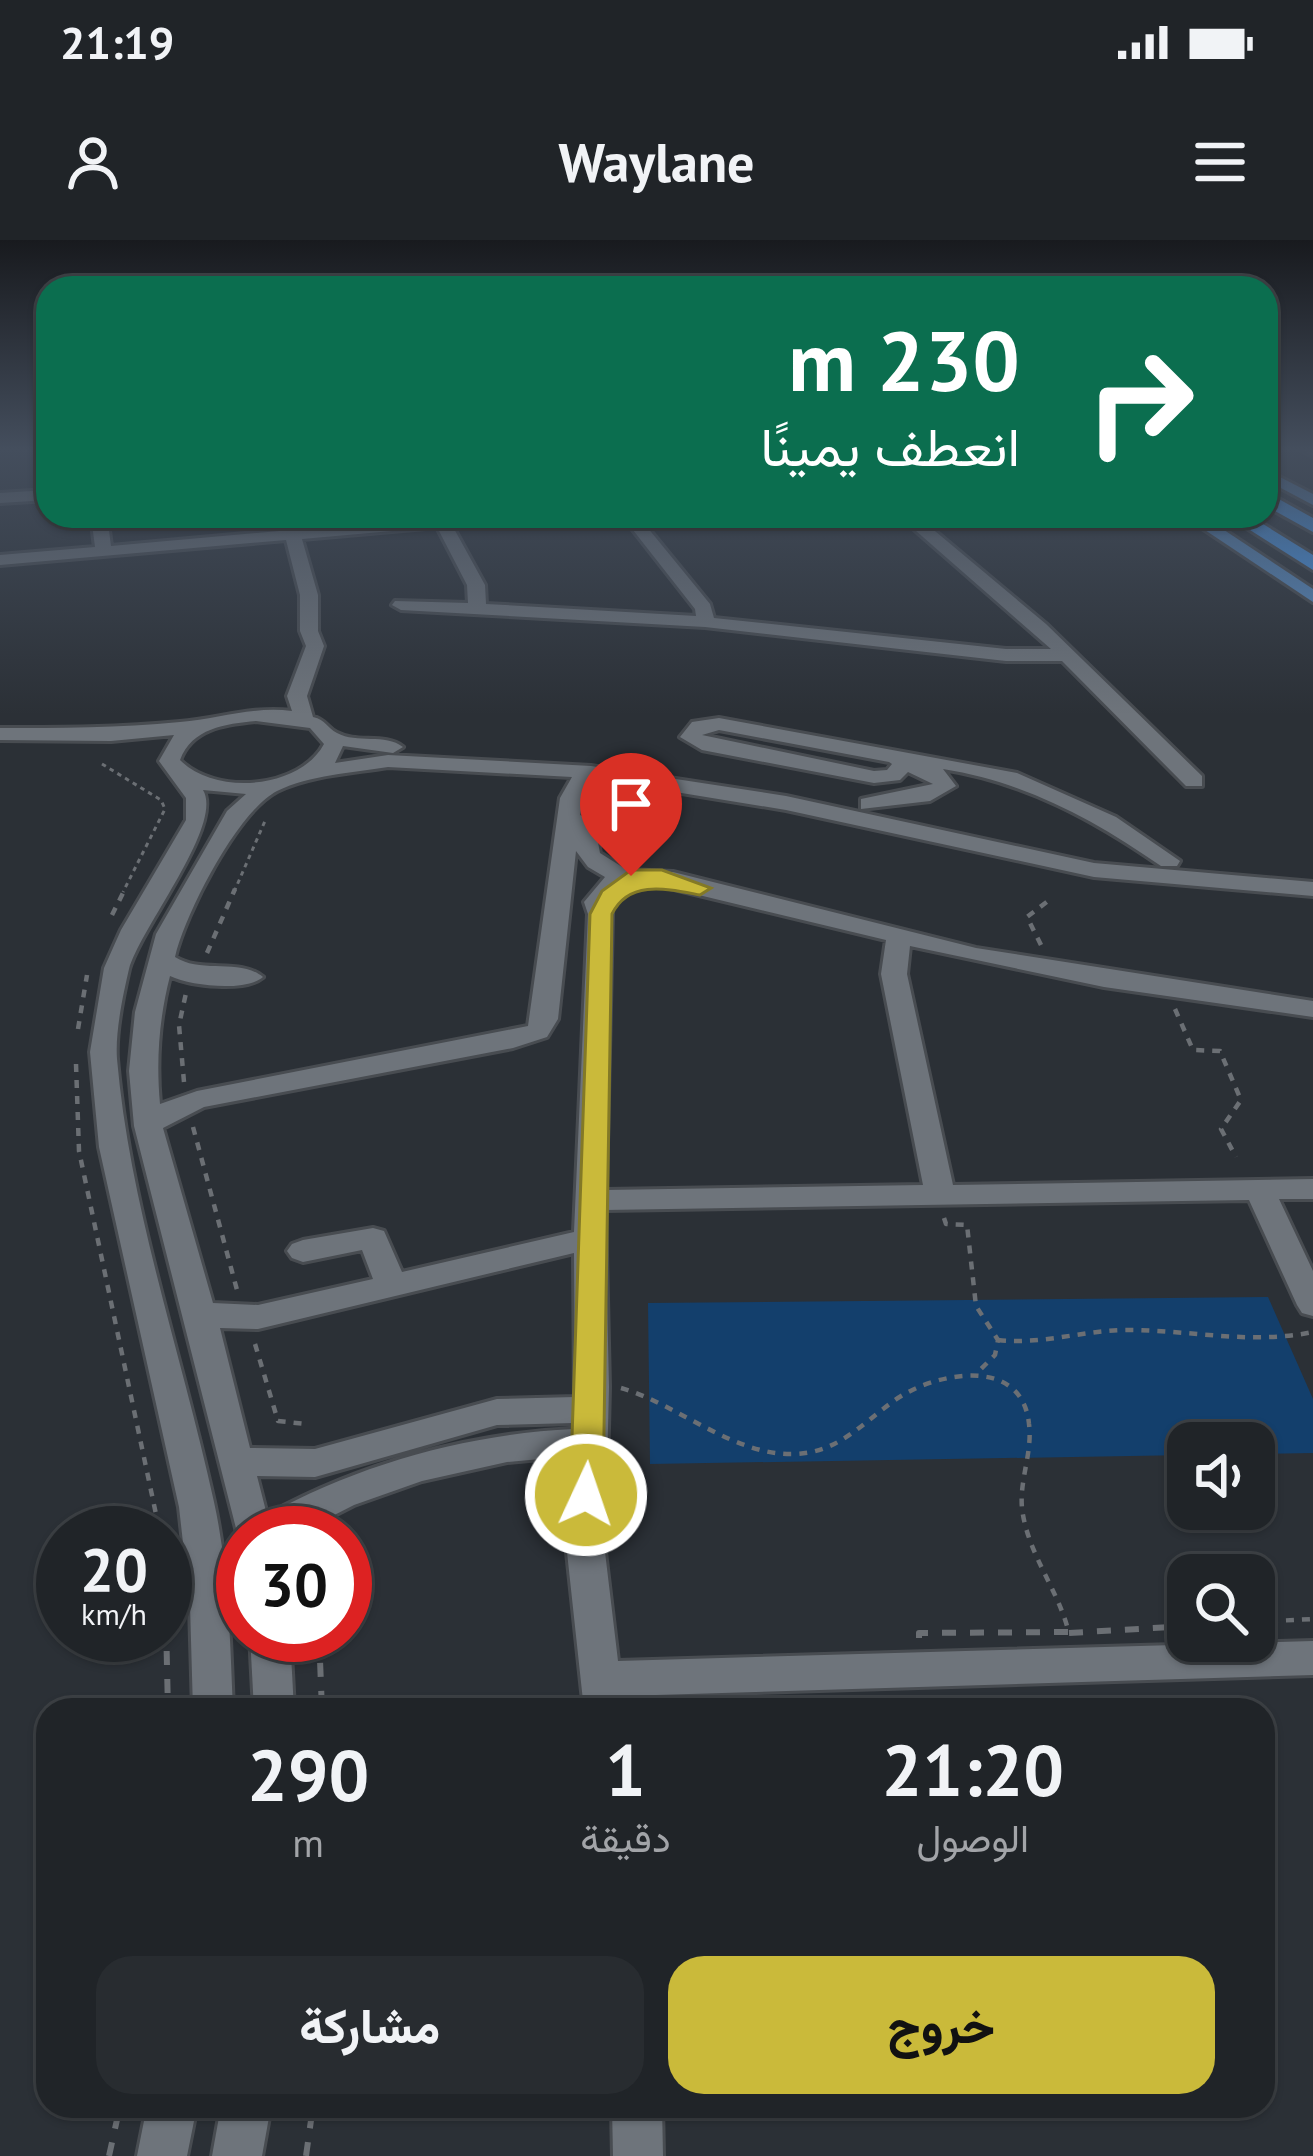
<!DOCTYPE html>
<html lang="ar">
<meta charset="utf-8">
<style>
:root{--surface:#202428;--page:#282c30;--text:#f1f3f6;--muted:#a2a4a8;--line:#3d4145;--accent:#caba3a}
body{margin:0;font-family:"PT Sans",Vazirmatn,sans-serif;background:var(--page);color:var(--text);direction:rtl;height:100vh;display:flex;flex-direction:column;font-size:45px;white-space:nowrap}
*{box-sizing:border-box;margin:0}
p{font-size:39px;color:var(--muted)}
.icon{flex:none;width:66px;height:66px;fill:none;stroke:currentColor;stroke-width:2;stroke-linecap:round;stroke-linejoin:round}
.map{position:relative;flex:1;overflow:hidden;direction:ltr}
.side{position:absolute;left:36px;top:1458px;width:1239px;height:420px;display:flex;flex-direction:column;background:var(--surface);border-radius:36px;box-shadow:0 3px 9px #0004,0 0 0 3px var(--line);direction:rtl}
.side>*{flex:none}
.hud{position:absolute;left:36px;top:36px;width:1242px;height:252px;border-radius:36px;box-shadow:0 3px 9px #0004,0 0 0 3px var(--line);direction:rtl;background:#0b6e4f;color:#fff;overflow:hidden}
.fabs{position:absolute;left:1167px;top:1182px;display:grid;gap:24px}
.fabs a{display:grid;place-items:center;width:108px;height:108px;border-radius:24px;background:var(--surface);box-shadow:0 3px 9px #0004,0 0 0 3px var(--line);font-size:60px}
.speed{position:absolute;left:36px;top:1266px;display:flex;gap:24px;font-size:60px;font-weight:700;text-align:center}
.speed>*{display:grid;place-content:center;width:156px;height:156px;border-radius:50%;background:var(--surface);box-shadow:0 3px 9px #0004,0 0 0 3px var(--line);line-height:1}
.speed small{font-size:30px;font-weight:400}
.speed .limit{border:18px solid #d22;background:#fff;color:#111}
.pin{position:absolute;display:grid;place-items:center;width:102px;height:102px;color:#fff;margin:-123px -51px;border-radius:50% 50% 50% 0;rotate:-45deg;box-shadow:0 0 12px #0007}
.pin .icon{rotate:45deg}
.me{position:absolute;width:132px;margin:-66px;rotate:3deg;stroke-linejoin:round;filter:drop-shadow(0 0 9px #0008)}
.turn{display:flex;align-items:center;gap:42px;height:252px;padding:0 60px;font-size:54px}
.turn .icon{width:156px;height:156px;stroke-width:2.5}
.turn b{display:block;font-size:84px;line-height:102px}
.eta{display:flex;justify-content:space-evenly;align-items:center;height:204px;text-align:center}
.eta b{font-size:72px;font-weight:800;line-height:84px}
.primary-button{display:flex;gap:24px;margin-top:auto;padding:24px 60px}
.primary-button a{flex:1;height:138px;border-radius:36px;background:var(--accent);color:#111;font-size:48px;font-weight:800;line-height:138px;text-align:center}
.primary-button a+a{background:var(--page);color:var(--text)}
.status{display:flex;justify-content:space-between;align-items:center;height:84px;padding:0 60px;background:var(--surface);direction:ltr}
.status svg{height:33px;fill:currentColor}
header{display:flex;justify-content:space-between;align-items:center;height:156px;padding:0 60px;background:var(--surface);font-size:54px;font-weight:800}
.map>svg:first-child{display:block}
.green{fill:#133f6c}
.lines{fill:none;stroke-linecap:round;stroke-linejoin:round}
.minor-casing{stroke:#484c51;stroke-width:6}
.major-casing{stroke:#484c51;stroke-width:6}
.highway-casing{stroke:#484c51;stroke-width:6}
.path-far2{stroke:#6b6f74;stroke-width:3;stroke-dasharray:4.5 4.5;stroke-linecap:butt}
.path-far1{stroke:#6b6f74;stroke-width:4.5;stroke-dasharray:8 8;stroke-linecap:butt}
.path{stroke:#6b6f74;stroke-width:6;stroke-dasharray:14 14;stroke-linecap:butt}
.minor{fill:#6e747b;fill-rule:evenodd}
.major{fill:#588ec8;fill-rule:evenodd}
.highway{fill:#49a0fc;fill-rule:evenodd}
.route{fill:#caba3a;stroke:#837926;stroke-width:3}
</style>
<div class="status"><b>21:19</b><svg viewBox="0 0 49 12"><path d="M0 12V9h3v3zM5 12V6h3v6zM10 12V3h3v9zM15 12V0h3v12zM26 1h20v11H26zM47 4h2v5h-2z"/></svg></div>
<header><svg class="icon" aria-label="menu" viewBox="0 0 24 24"><path d="M4 6h16M4 12h16M4 18h16"/></svg>Waylane<svg class="icon" aria-label="person" viewBox="0 0 24 24"><circle cx="12" cy="8" r="4"/><path d="M4 21q1-7 8-7t8 7"/></svg></header>
<div class="map">
<svg width="1313" height="1916" viewBox="0 0 1313 1916">
<rect width="100%" height="100%" fill="#2b3036"/>
<path class="green" d="M1268,1057l45,102v54l-59,1v-11h-66v12l-538,9 -2,-161z"/>
<g class="lines">
<defs>
<g id="minor">
<path d="M1296,207h17v9z"/>
<path d="M48,250v10l-48,3v-10z"/>
<path d="M91,276h16l4,30 336,-30 38,69 1,19 210,12 -1,-7 -73,-93h16l72,88 4,14 292,31h45l-152,-133h18l129,108 156,152v10h-16l-124,-125h-56l-301,-34 -304,-17 -9,-5 3,-4 73,2 -1,-18 -30,-58 -135,12 16,56v36l6,15 -17,50 6,21c13,3 14,11 24,16 20,11 48,0 66,14l-10,6 -50,-7 -8,17 53,-8 203,11 195,30 308,67 219,19v14l-219,-19 -308,-67 -190,-31 -10,9 -6,27 14,6 6,32 27,17 46,2 303,76 337,53v16l-209,-30 -194,-41 -3,28 46,211 360,-6v20h-34l34,72v45l-11,-3 -5,-8 -48,-105 -644,10 4,177 -4,165 13,109 695,-20v34l-690,21 1,14h-40l-17,-158 5,-96 -65,6 -85,19 -68,24 -55,28h-56l-3,11 -106,-418 -5,-55 6,-59 21,-78 71,-123 19,-17 -43,-4c21,35 -62,137 -74,179 -6,26 -14,63 -12,90 13,150 65,296 97,443 15,68 16,139 19,208h-40l-3,-105 -11,-98 -80,-360 -9,-95 14,-84 17,-38 65,-110v-22l-27,-37 15,-26 -63,6 -111,-1v-12c60,0 119,0 180,-6 38,-3 72,-16 112,-11l-5,-15 19,-50 -6,-15v-36l-14,-55 -286,25v-10l95,-8zM256,481l54,7 14,16c-24,45 -109,52 -144,16 12,-32 45,-36 76,-39zM388,527l184,10 -12,21 -32,228 -331,65 -37,13c-4,-44 -1,-85 10,-128 21,10 75,16 93,1 -23,-19 -62,-3 -88,-20 10,-43 62,-145 102,-166 33,-16 75,-18 111,-24zM576,611l12,16 17,10 -21,25 4,12 -14,318 -172,40 -18,-41 -11,-3 -70,12 -11,4 -5,7 5,7 11,4 59,-12 11,29 -115,26 -45,-2 -50,-175 41,-21 309,-59 34,-11 11,-18zM649,643l237,57 -5,34 42,211 -317,5 6,-276 -4,-12 16,-16 13,4zM574,1013l1,144 -78,2 -182,50 -65,-1 -30,-120 38,1zM573,1183v6c-106,5 -213,35 -306,86l-10,-39 58,1 182,-52z"/>
<path d="M719,478l298,55 99,44 64,44 -3,5h-16c-68,-47 -136,-84 -218,-97l13,17 -26,15 -69,8v-10l72,-15 -25,-12 -8,8 -26,3 -172,-33 -22,-13 12,-15zM719,490l170,32 3,2 -5,6 -13,1 -172,-36z"/>
<path d="M250,1395h40l4,75h-40z"/>
<path d="M147,1866h50l-10,50h-50z"/>
<path d="M221,1866h50l-9,50h-50z"/>
<path d="M612,1866h50l1,50h-50z"/>
</g>
<g id="major">
<path d="M1266,230l47,24v11l-47,-25z"/>
<path d="M1184,276h19l110,73v13z"/>
</g>
<g id="highway">
<path d="M1266,252l47,26v14l-47,-26z"/>
<path d="M1228,276h22l63,39v15z"/>
</g>
</defs>
<use href="#minor" class="minor-casing"/>
<use href="#major" class="major-casing"/>
<use href="#highway" class="highway-casing"/>
<g class="path-far2">
<path d="M102,524l59,36 4,9 -42,83"/>
<path d="M234,652l31,-71"/>
</g>
<g class="path-far1">
<path d="M112,675l13,-26"/>
<path d="M1041,705l-14,-28 25,-19"/>
<path d="M207,713l28,-64"/>
<path d="M1175,769l18,41 27,1 21,49 -20,29 15,28"/>
<path d="M78,789l9,-54"/>
<path d="M76,824l3,87 81,382"/>
<path d="M184,842l-5,-57 7,-32"/>
<path d="M193,887l44,163"/>
<path d="M944,978l2,6 21,1 9,81 22,34 -3,15 -19,19"/>
<path d="M998,1100c44,5 86,-10 130,-10 63,0 121,15 185,2"/>
<path d="M255,1104l23,77 28,3"/>
<path d="M621,1148c56,16 112,67 171,66 45,0 68,-29 103,-54 38,-27 127,-46 134,24 4,31 -12,60 -6,91 7,40 33,73 44,111"/>
<path d="M165,1330l1,56"/>
<path d="M1254,1382l59,-3"/>
<path d="M1183,1386h5"/>
</g>
<g class="path">
<path d="M166,1383l2,87"/>
<path d="M1069,1393l119,-7"/>
<path d="M319,1395l3,75"/>
<path d="M919,1398v-5l150,-1 -3,-9"/>
<path d="M1084,1457l3,13"/>
<path d="M109,1916l11,-50"/>
<path d="M306,1916l7,-50"/>
</g>
<use href="#minor" class="minor"/>
<use href="#major" class="major"/>
<use href="#highway" class="highway"/>
</g>
<linearGradient id="sky" x2="0" y2="1"><stop stop-color="#181a1e"/><stop offset="0.44" stop-color="#444e5d"/><stop offset="1" stop-color="#444e5d" stop-opacity="0"/></linearGradient>
<rect width="1313" height="475" fill="url(#sky)"/>
<path class="route" d="M631,630h31l49,18 -11,7c-32,-6 -71,-16 -88,19l-9,581 -5,9 -12,4 -11,-4 -5,-9 20,-581 12,-23z"/>
</svg>
<div class="fabs">
<a><svg class="icon" aria-label="sound" viewBox="0 0 24 24"><path d="M4 9h4l5-4v14l-5-4H4zM17 9q2 3 0 6"/></svg></a>
<a><svg class="icon" aria-label="search" viewBox="0 0 24 24"><circle cx="10" cy="10" r="6"/><path d="M15 15l6 6"/></svg></a>
</div>
<div class="speed"><div>20<small>km/h</small></div><div class="limit">30</div></div>
<div class="pin" style="left:631px;top:636px;background:#d93025"><svg class="icon" aria-label="arrive" viewBox="0 0 24 24"><path d="M6 21V4h12l-3 4 3 4H6"/></svg></div>
<svg class="me" style="left:586px;top:1255px" viewBox="-20 -20 40 40"><circle r="17" fill="#caba3a" stroke="#fff" stroke-width="3"/><path d="M0-11L8 9 0 5-8 9z" fill="#fff"/></svg>
<div class="hud">
<div class="turn"><svg class="icon" aria-label="right" viewBox="0 0 24 24"><path d="M7 20v-9h11M14 6l5 5-5 5"/></svg><div><b>230 m</b>انعطف يمينًا</div></div>
</div>
<section class="side">
<div class="eta">
<div><b>21:20</b><p>الوصول</p></div>
<div><b>1</b><p>دقيقة</p></div>
<div><b>290</b><p>m</p></div>
</div>
<div class="primary-button"><a>خروج</a><a>مشاركة</a></div>
</section>
</div>
